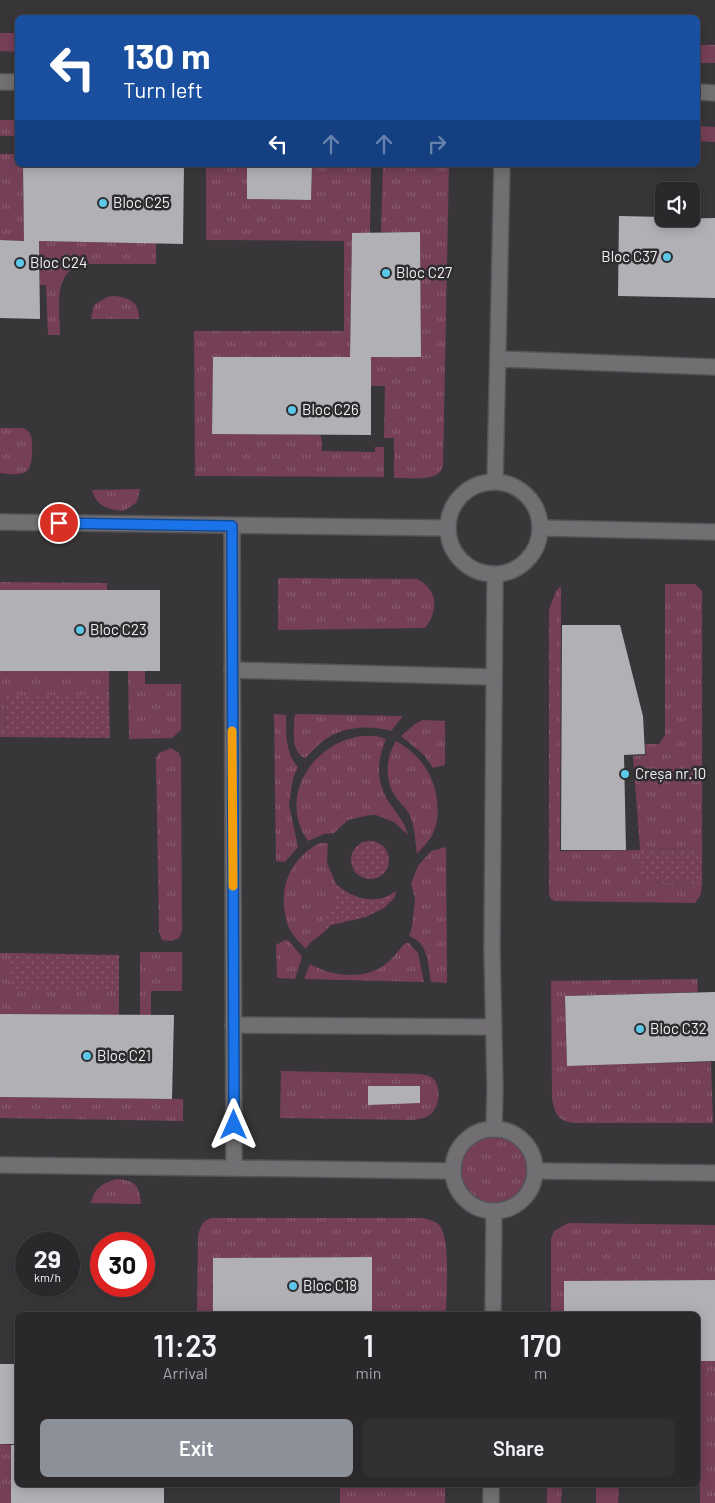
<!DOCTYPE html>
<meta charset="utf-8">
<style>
:root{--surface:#2a282b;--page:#323033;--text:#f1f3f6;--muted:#a5a6a9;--line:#464447;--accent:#8c9099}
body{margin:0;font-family:Barlow,sans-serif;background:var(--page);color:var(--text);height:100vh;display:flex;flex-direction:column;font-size:19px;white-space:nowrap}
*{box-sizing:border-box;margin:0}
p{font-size:16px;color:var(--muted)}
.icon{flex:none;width:28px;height:28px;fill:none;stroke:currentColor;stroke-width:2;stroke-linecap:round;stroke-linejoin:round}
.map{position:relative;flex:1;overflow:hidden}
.panel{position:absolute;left:15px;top:1312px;width:685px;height:175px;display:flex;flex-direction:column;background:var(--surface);border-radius:8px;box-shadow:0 2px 12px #0003,0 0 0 1px var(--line)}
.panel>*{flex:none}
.top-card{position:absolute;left:15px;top:15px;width:685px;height:152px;border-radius:8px;box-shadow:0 2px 12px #0003,0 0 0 1px var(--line);background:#1a4fa0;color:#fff;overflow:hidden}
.buttons{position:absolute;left:655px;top:182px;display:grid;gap:10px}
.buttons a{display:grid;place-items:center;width:45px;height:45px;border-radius:8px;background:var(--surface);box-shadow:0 2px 12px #0003,0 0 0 1px var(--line);font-size:25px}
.speed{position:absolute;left:15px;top:1232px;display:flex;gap:10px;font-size:25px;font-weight:700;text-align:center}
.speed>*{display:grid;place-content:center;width:65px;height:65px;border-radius:50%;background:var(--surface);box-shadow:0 2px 12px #0003,0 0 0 1px var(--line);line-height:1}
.speed small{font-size:12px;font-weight:400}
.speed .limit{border:8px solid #d22;background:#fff;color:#111}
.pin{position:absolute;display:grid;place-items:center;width:42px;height:42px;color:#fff;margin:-21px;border:2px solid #fff;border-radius:50%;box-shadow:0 1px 5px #0007}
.me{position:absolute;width:55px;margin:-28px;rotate:0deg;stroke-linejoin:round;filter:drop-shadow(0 0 4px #0008)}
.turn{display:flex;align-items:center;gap:18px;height:105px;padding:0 25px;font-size:22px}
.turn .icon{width:65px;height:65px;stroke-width:2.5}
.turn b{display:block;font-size:35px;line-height:42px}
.lanes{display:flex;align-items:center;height:48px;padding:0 25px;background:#0003;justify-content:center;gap:25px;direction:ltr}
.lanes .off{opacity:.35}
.eta{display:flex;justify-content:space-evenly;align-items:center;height:85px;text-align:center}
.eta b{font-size:30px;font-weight:600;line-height:35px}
.action{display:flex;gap:10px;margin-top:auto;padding:10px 25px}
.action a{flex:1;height:58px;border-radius:8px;background:var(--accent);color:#fff;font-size:20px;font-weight:600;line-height:58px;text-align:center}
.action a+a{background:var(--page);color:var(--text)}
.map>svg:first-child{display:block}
.grass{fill:url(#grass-tufts)}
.park{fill:url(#park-dots)}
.building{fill:#b1b0b4}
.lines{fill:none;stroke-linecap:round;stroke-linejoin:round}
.minor-casing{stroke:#555456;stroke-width:18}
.minor{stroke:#726f73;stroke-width:15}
.route-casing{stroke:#114b97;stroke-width:12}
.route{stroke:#1a73e8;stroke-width:9}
.slow{stroke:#f59e0b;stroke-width:9}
.poi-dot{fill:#5dc7e8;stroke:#2e2c2f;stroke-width:2}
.labels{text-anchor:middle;stroke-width:5;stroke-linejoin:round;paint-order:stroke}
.poi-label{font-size:15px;fill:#f0eff1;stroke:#2e2c2f;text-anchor:start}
</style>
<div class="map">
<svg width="715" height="1503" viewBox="0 0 715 1503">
<defs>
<pattern id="grass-tufts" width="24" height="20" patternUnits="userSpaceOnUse" patternTransform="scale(1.25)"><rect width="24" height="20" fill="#753f58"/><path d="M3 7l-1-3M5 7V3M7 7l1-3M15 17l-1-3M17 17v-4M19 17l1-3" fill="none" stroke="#895b70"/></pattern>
<pattern id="park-dots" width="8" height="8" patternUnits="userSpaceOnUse" patternTransform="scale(1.25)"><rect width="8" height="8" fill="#753f58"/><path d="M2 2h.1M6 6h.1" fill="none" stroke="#895b70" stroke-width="1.8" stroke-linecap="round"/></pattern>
</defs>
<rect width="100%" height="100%" fill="#383639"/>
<g class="grass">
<path d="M0,33h17v19l-17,-1z"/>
<rect x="698" y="45" width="17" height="18"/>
<rect x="0" y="120" width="17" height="16"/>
<path d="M698,126l17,1v15l-17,-1z"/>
<path d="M0,154h17l1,11h5l1,76 -24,-1z"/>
<path d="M206,165h41l1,34 63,1 1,-35h59l-1,68h-18l-2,124h-137l-1,76 109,2 1,16 53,1v-5h9v30l-189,-1 -1,-145h150v-90l-138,-1z"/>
<path d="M383,165h66l-6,300c-1,4 -3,8 -7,10 -9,5 -32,3 -42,3v-40h-10l1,-52h-14v-29h50l-1,-124 -39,-1z"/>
<path d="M39,241l117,2v21h-70c-35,5 -26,45 -26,71h-12l-2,-50h-6z"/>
<path d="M115,296c15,2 24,6 24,23h-48l3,-14 13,-8z"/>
<path d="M0,428h23c4,2 7,4 8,8 2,7 2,31 -4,35 -6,5 -19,3 -27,2z"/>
<path d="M140,489l-3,13 -13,9c-16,-1 -28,-5 -32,-21z"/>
<path d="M278,578l139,1c5,3 10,6 13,11 8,11 4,28 -5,38l-147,2z"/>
<path d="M0,582l107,1v7h-107z"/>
<path d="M665,584h30l7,7v257l-62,1 -7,-93 13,-1 -1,-11h14l6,-9z"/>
<path d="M561,586l-1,265 80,-1v32l62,1 -1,11 -6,9 -140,-2 -4,-2 -2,-5v-284l7,-19z"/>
<path d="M0,671h109v24h-103l-1,42h-5z"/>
<path d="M128,671h17v13h36v46l-9,8 -43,1z"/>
<path d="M274,714l12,1c0,18 -1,38 12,52l-5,11 -4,27 9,42 -13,15 -9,-1z"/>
<path d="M295,714l108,2 -12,15c-20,-6 -47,-5 -65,8 -8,5 -14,13 -21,19 -15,-6 -11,-30 -10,-44z"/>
<path d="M423,720l22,1v44l-12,3 -9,-13 -23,-19 14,-12z"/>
<path d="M361,736h15l10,3c-10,22 -10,46 5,66 8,12 13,16 17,30l-14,-13 -18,-7h-6l-22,5 -14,13 -10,1 -16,7c-31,-45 5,-98 53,-105z"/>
<path d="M396,741c10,6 19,12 26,22 14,17 21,49 11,70 -3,8 -11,14 -16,21 -2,-13 -2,-31 -9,-42 -4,-6 -9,-10 -13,-16 -11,-17 -9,-39 1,-55z"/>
<path d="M171,748l8,5 2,5 1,173 -3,7 -8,3 -9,-1 -3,-9 -3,-173 3,-5z"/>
<path d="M320,843h8l-1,20 9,21v11l-1,8 -12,18 2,10 -15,12 -4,6c-6,-6 -13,-13 -17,-21 -3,-6 -4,-15 -5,-23 -2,-27 12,-50 36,-62z"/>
<path d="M446,847l1,136 -16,-1c-3,-18 -2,-39 -22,-46l3,-9 3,-29 -4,-14 7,-18 13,-15z"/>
<path d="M285,940l4,1 13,16 -7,22 -18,-1 -1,-33z"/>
<path d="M406,943h3l9,10 6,29 -120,-3 6,-15c23,13 57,17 78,-2 6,-5 11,-12 16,-18z"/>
<path d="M140,952h42v39h-31v24h-11z"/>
<path d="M0,953h10v37h109v25l-119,-1z"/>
<path d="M697,979l1,13 -133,4 2,69 144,-3 2,61h-139c-16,-2 -19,-9 -22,-24l-1,-118z"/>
<path d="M281,1071l139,3c4,1 8,1 11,3 11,7 9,28 1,36 -5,5 -13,6 -19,7l-133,-2z"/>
<path d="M0,1097l183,2v22l-183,-3z"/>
<circle cx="494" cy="1169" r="35"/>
<path d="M117,1179c19,2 22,6 24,25l-50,-1c3,-15 12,-20 26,-24z"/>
<path d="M211,1218h212c7,2 13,3 17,8 11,15 6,70 6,89h-74v-58l-159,1v57h-16l1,-79c2,-9 4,-15 13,-18z"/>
<path d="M568,1223l147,2v55l-151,1v34h-13v-76l3,-8z"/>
<path d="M698,1361h17v142h-15z"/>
<path d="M0,1444l11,1v58h-11z"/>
<rect x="340" y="1485" width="105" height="18"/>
<path d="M547,1485h15l-1,18h-14z"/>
<path d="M596,1485h23l-1,18h-22z"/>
</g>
<g class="park">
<path d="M6,695h103l1,43 -105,-1z"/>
<circle cx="370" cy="860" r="19"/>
<path d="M702,848v35l-62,-1v-33z"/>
<path d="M336,884c17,15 41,22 60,7l-1,6 -11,11 -18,9 -35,8 -6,6 -2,-10 2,-9c12,-7 9,-16 11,-28z"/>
<path d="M10,953l109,2v35h-109z"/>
</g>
<g class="building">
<path d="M23,165h161l-1,79 -144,-3 1,78 -40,-1v-78l24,1z"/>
<path d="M247,165h65l-1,35 -64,-1z"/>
<path d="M619,216l45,1v2l51,-1v80l-97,-2z"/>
<path d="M420,232l1,125h-50v78l-159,-1 1,-77h137l2,-124z"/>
<rect x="0" y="590" width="160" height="81"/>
<path d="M562,625h58l23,91 2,38 -21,1 2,95h-65z"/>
<path d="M715,992v69l-148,5 -2,-70z"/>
<path d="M0,1014l174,1 -2,84 -172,-2z"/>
<path d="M368,1086h52v17l-52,2z"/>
<path d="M372,1257v58h-159v-57z"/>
<path d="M715,1280v81h-17v-46h-134v-34z"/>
<rect x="0" y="1364" width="18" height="80"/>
<path d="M11,1445h7v40h146v18h-153z"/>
</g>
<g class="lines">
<defs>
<g id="minor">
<path d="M0,82h18"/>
<path d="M698,92l17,1"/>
<path d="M498,359l217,8"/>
<path d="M495,481l7,-316"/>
<circle cx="494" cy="528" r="46"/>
<path d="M0,522l448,6"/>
<path d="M232,526l2,642"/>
<path d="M541,528l174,4"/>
<path d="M232,670l261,7"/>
<path d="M233,1025l261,2"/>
<path d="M494,1128l1,-41 -3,-138 3,-374"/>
<circle cx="494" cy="1170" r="41"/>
<path d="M0,1165l452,6"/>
<path d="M536,1171l179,2"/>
<path d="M493,1315l1,-104"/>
<path d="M491,1503v-18"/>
</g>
</defs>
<use href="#minor" class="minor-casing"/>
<use href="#minor" class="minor"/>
</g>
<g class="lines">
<defs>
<path id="route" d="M59,523l173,3 2,599"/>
</defs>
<use href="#route" class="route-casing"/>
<use href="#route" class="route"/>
<path class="slow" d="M232,731l1,155"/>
</g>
<g class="poi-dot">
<circle cx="103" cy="203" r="5"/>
<circle cx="667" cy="257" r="5"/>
<circle cx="20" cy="263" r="5"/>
<circle cx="386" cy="273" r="5"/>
<circle cx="292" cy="410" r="5"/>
<circle cx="80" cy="630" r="5"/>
<circle cx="625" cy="774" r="5"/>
<circle cx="640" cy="1029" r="5"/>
<circle cx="87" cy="1056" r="5"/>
<circle cx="293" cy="1286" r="5"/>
</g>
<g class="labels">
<g class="poi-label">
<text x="113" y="208">Bloc C25</text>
<text x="657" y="262" text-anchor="end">Bloc C37</text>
<text x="30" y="268">Bloc C24</text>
<text x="396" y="278">Bloc C27</text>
<text x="302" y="415">Bloc C26</text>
<text x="90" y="635">Bloc C23</text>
<text x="635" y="779">Creșa nr.10</text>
<text x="650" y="1034">Bloc C32</text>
<text x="97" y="1061">Bloc C21</text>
<text x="303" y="1291">Bloc C18</text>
</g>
</g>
</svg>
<div class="buttons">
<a><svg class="icon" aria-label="sound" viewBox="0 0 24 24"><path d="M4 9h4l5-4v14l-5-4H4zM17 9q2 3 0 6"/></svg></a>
</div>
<div class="speed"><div>29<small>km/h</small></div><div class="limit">30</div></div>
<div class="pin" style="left:59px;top:523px;background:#d93025"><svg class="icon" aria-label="arrive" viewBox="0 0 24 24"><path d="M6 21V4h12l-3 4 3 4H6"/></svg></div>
<svg class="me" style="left:234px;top:1125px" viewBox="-20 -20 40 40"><path d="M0-17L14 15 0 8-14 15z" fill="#1a73e8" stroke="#fff" stroke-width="4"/></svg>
<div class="top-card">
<div class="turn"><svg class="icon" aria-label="left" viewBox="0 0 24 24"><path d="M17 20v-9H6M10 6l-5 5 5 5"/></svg><div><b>130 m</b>Turn left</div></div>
<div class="lanes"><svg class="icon" aria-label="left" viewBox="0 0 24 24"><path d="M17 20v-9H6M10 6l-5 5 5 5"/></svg><svg class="icon off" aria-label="ahead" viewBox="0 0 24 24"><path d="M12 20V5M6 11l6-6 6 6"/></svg><svg class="icon off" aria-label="ahead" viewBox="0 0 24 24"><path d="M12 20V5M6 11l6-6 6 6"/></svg><svg class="icon off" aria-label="right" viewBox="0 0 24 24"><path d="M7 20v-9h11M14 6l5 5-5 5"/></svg></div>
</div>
<section class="panel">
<div class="eta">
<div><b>11:23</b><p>Arrival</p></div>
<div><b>1</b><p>min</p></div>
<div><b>170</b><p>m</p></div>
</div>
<div class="action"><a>Exit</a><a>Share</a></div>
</section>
</div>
